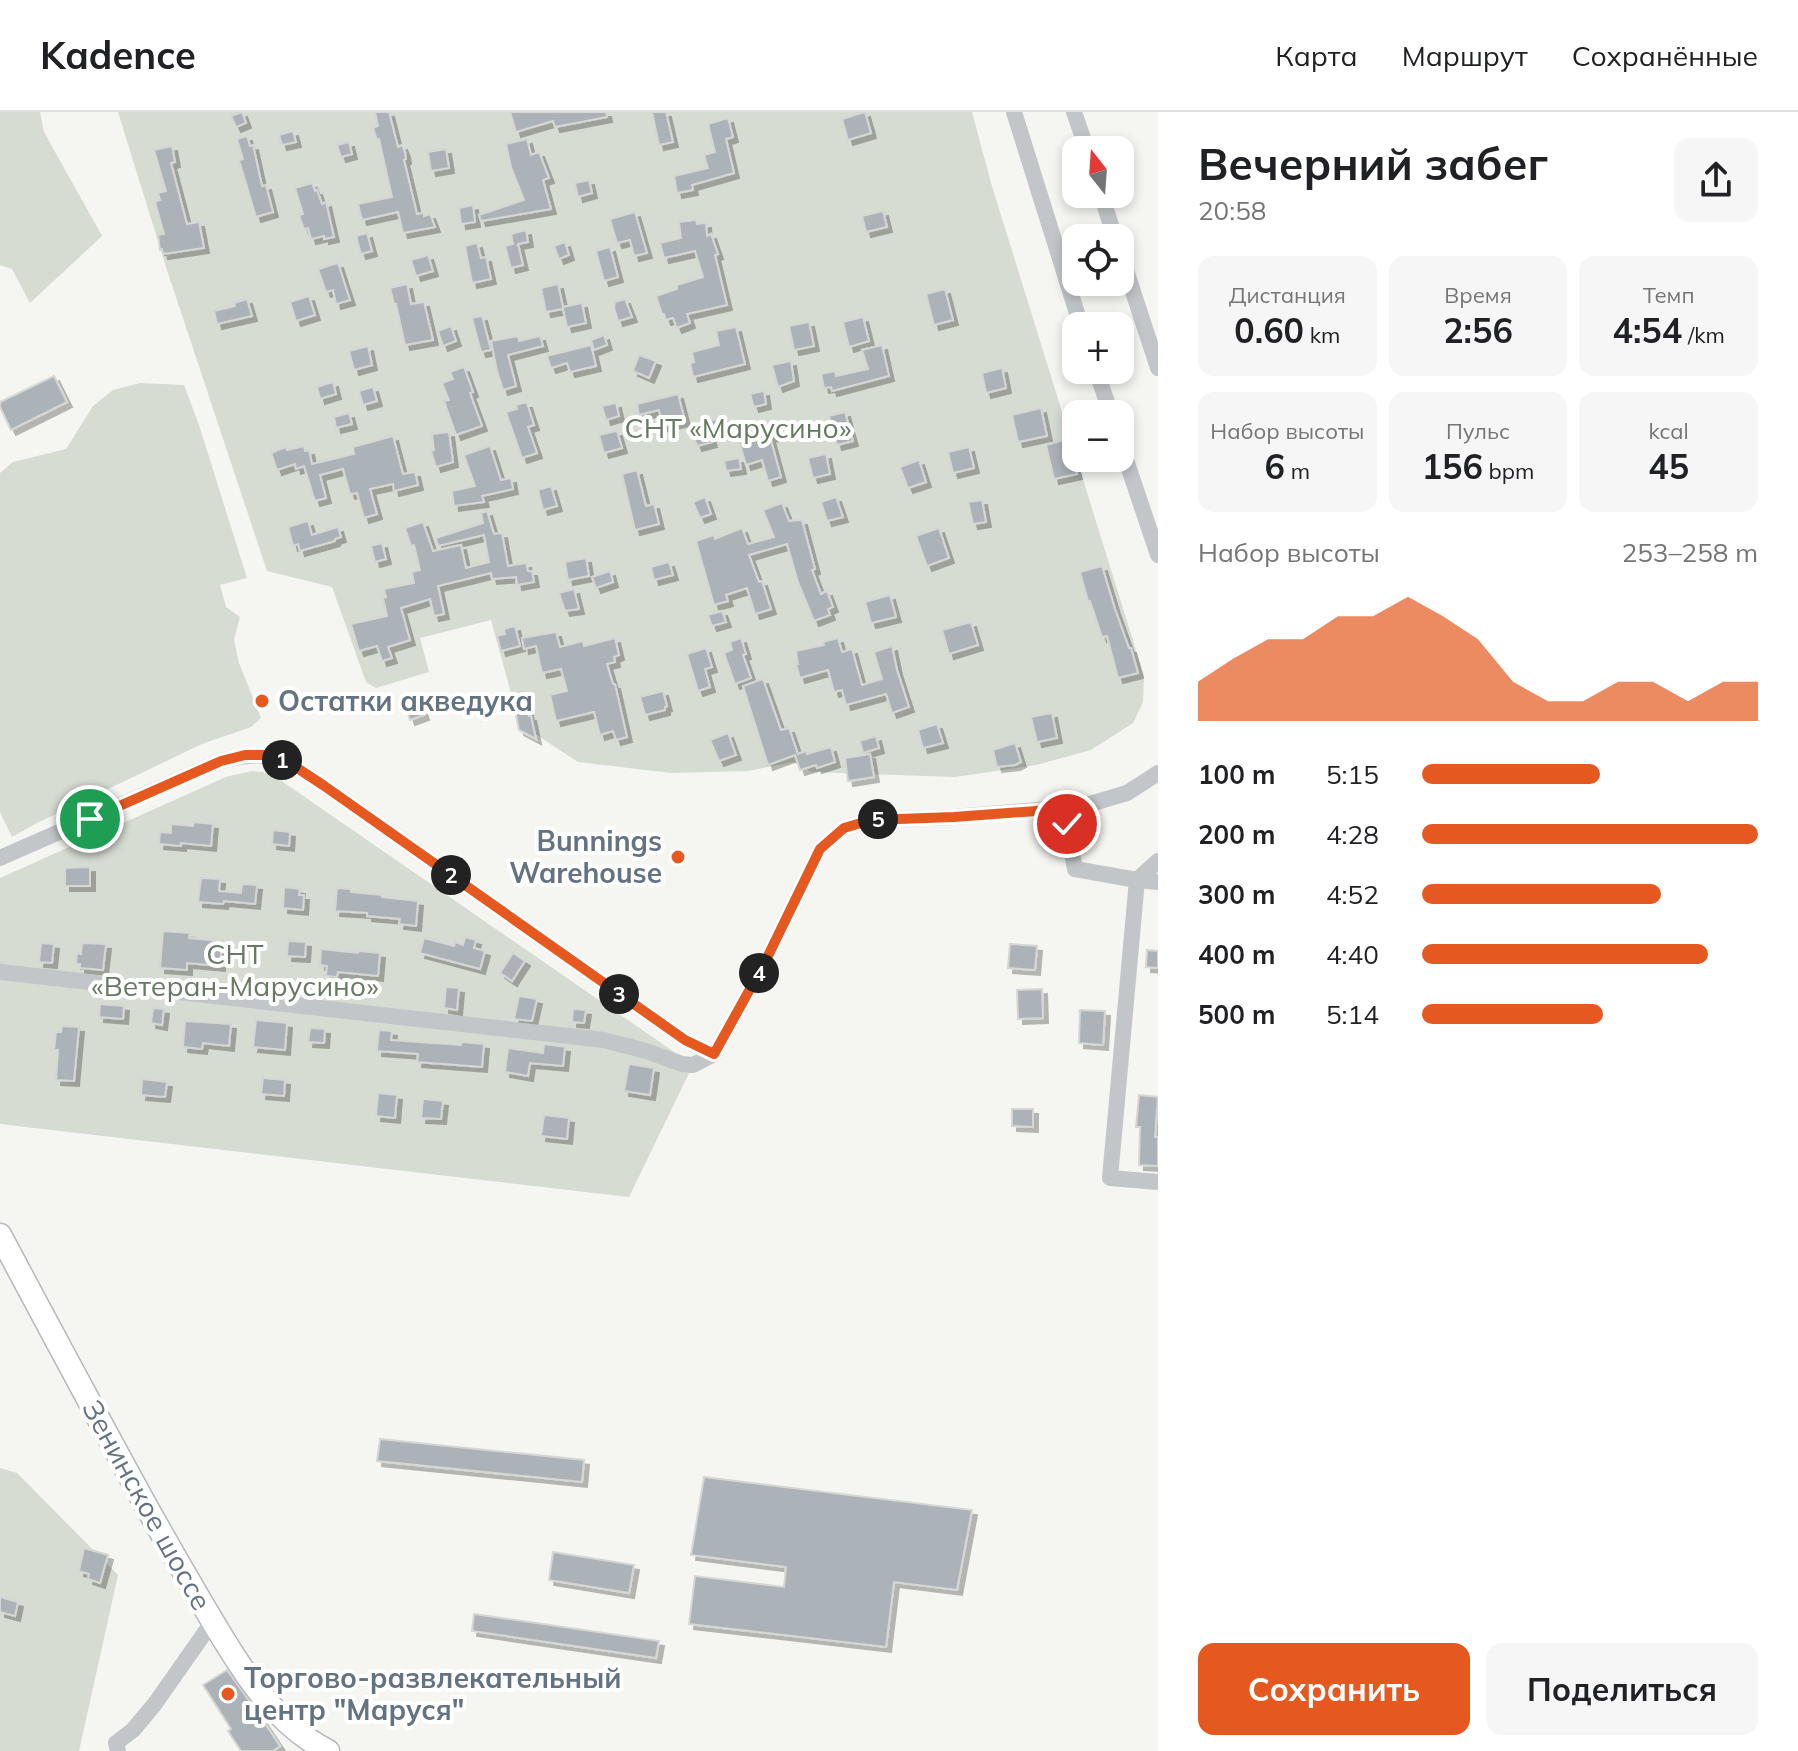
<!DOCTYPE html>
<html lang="ru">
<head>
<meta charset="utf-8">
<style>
  :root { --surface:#fff; --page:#f6f6f6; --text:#202124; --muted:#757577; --line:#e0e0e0; --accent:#e55921 }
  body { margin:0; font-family:Mulish,sans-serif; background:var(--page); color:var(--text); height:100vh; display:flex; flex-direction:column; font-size:30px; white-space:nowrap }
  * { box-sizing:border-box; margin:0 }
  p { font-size:26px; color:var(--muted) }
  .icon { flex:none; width:44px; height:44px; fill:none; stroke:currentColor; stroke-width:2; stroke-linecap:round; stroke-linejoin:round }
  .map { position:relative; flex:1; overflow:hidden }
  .details { display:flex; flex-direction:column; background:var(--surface); width:640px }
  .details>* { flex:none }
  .needle { width:52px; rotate:343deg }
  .buttons { position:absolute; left:1062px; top:24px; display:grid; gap:16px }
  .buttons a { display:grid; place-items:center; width:72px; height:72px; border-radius:16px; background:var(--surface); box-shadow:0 4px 12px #0003; font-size:40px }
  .pin { position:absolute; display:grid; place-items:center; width:68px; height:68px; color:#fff; margin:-34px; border:4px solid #fff; border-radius:50%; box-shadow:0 2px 8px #0007 }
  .km { position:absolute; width:40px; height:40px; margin:-20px; border-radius:50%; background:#222; color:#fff; font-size:22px; line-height:40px; text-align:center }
  .round { display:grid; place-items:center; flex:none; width:84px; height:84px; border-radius:16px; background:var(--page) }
  .overview { display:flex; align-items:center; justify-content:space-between; height:136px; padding:0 40px }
  h1 { font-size:44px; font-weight:700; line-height:60px }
  .figures { display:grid; grid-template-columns:repeat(3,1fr); gap:12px; height:136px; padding:8px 40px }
  .figures div { display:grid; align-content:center; border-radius:16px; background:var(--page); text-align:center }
  .figures b { font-size:34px; font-weight:700 }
  .figures small { font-size:22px; font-weight:400 }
  .figures p { font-size:22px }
  .chart { height:224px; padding:16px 40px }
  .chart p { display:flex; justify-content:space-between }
  .chart svg { width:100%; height:144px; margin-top:8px; fill:var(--accent); opacity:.7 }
  .button { display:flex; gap:16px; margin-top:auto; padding:16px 40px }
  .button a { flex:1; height:92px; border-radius:16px; background:var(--accent); color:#fff; font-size:32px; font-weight:700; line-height:92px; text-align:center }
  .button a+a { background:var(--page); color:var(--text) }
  ul { padding:0 40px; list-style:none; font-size:26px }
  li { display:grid; grid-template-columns:128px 96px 1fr; align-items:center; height:60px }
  li i { height:20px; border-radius:10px; background:var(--accent) }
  header { display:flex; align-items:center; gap:48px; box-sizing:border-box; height:112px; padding:0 40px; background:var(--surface); border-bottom:2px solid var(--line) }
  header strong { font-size:38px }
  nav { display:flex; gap:44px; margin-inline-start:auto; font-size:28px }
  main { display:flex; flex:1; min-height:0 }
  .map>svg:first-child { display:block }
</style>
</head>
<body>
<header>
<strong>Kadence</strong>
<nav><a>Карта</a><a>Маршрут</a><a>Сохранённые</a></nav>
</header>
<main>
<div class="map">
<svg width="1158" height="1639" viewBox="0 0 1158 1639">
  <defs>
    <filter id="shadow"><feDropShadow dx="5" dy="5" stdDeviation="0" flood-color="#0004"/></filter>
  </defs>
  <rect width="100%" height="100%" fill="#f5f5f1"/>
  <!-- green -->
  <g fill="#d6dcd2">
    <path d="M0 0H40L44 20 102 124 30 191 12 157 0 153Z"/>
    <path d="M118 0H972L991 71 1144 564 1143 590 1133 611 1091 638 1036 653 955 665 812 660 793 650 748 659 671 661 578 650 517 610 512 585 491 508 420 526 429 560 376 576 366 570 332 475 267 459 167 158Z"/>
    <path d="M140 271 184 273 199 313 247 466 220 473 226 495 240 505 234 528 239 551 261 606 251 615 202 632 35 712 12 725 0 700V361L13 350 66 337 93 294 113 278Z"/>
    <path d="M252 659 270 661 693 953 629 1085 0 1012V766L226 665Z"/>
    <path d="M0 1356 17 1361 118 1463 79 1639H0Z"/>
  </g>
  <!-- building -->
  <g fill="#abb2b8" stroke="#d6d6d4" stroke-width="2" filter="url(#shadow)">
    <path d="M242 0 246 11 236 15 231 4Z"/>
    <path d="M375 0H389L398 35 402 33 405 40 406 47 404 48 417 102 424 101V104L430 102 435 115 403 121 398 100 362 108 358 92 392 85 379 27 377 28 373 16 378 14Z"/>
    <path d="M510 0H606L607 5 555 15 553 9 516 20Z"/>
    <path d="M652 0H666L673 30 659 33Z"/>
    <path d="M865 0 871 21 848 28 842 7Z"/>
    <path d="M728 6 733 25 726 27 734 61 692 73 693 78 677 81 674 64 708 56 704 43 715 40 708 12Z"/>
    <path d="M293 19 296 30 282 33 279 23Z"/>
    <path d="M247 24 250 34 253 33 262 74 266 73 273 100 256 105 239 48 243 47 237 27Z"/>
    <path d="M527 27 531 43 539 40 549 66 543 68 551 97 481 109 479 103 524 88 511 55 506 32Z"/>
    <path d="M349 30 352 42 341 45 337 33Z"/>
    <path d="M172 34 175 50 171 51 187 112 199 110 204 136 163 142 162 137 160 138 158 123 164 122 155 90 160 88 158 81 166 79 154 38Z"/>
    <path d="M446 37 449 56 431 59 428 40Z"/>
    <path d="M589 68 592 81 578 85 575 71Z"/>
    <path d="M312 71 315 79 317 78 322 92 326 90 334 125 324 127V124L311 127 308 116 304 117 299 103 303 102 295 76Z"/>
    <path d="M473 93 475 110 461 112 459 96Z"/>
    <path d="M883 99 887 115 866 120 862 104Z"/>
    <path d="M635 100 647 141 634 144 630 128 617 131 610 107Z"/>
    <path d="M696 108 697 112 706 111 707 124 711 122 718 142 715 143 727 193 687 202 690 211 677 216 673 206 666 208 664 202H662L656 184 677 177V173L703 165 695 139 664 146 660 131 681 126 679 110Z"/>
    <path d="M526 118 528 130 518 132 523 153 511 156 505 134 513 132 511 122Z"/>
    <path d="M367 121 372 139 361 142 356 124Z"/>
    <path d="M565 130 569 143 559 147 554 134Z"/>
    <path d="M477 131 481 146 486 145 491 167 472 171 465 134Z"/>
    <path d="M610 135 618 165 604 169 596 139Z"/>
    <path d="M428 143 433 159 416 164 411 148Z"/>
    <path d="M338 151 350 188 336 192 333 178 326 180 318 157Z"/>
    <path d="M407 172 411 192 424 190 433 228 405 233 396 192H394L390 176Z"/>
    <path d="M558 172 563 195 582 191 586 211 567 215 563 197 546 200 541 176Z"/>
    <path d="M945 177 953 208 934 213 926 182Z"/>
    <path d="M309 184 315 203 296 209 290 190Z"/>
    <path d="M247 187 252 204 217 212 214 199 235 194 234 191Z"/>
    <path d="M625 187 632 205 618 209 614 196 615 190Z"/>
    <path d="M482 204 491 238 481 240 472 206Z"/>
    <path d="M863 205 869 229 849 235 843 210Z"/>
    <path d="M809 210 814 234 794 238 789 214Z"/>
    <path d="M451 214 456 229 443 234 438 219Z"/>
    <path d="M736 215 745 252 693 265 690 251 694 250 692 240 719 233 716 219Z"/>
    <path d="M604 223 607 233 594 238 591 228Z"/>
    <path d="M518 224 519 229 540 224 543 234 508 243 516 274 503 278 497 259 491 229Z"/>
    <path d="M591 233 596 254 570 260 567 251 551 256 547 244Z"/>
    <path d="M882 233 889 264 832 279 831 275 824 276 821 262 835 259 836 264 868 257 862 238Z"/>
    <path d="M368 234 372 253 354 258 349 239Z"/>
    <path d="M639 243 656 249 649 266 633 259Z"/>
    <path d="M791 249 794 269 778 275 772 253Z"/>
    <path d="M464 255 473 280 470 281 482 314 456 323 444 289 449 288 442 271 453 267 450 260Z"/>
    <path d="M1002 256 1006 276 986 281 982 261Z"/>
    <path d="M54 264 67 290 11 318 0 295V290Z"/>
    <path d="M333 270 336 282 320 287 317 275Z"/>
    <path d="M373 275 377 289 363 293 359 279Z"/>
    <path d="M764 279 766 292 754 295 750 282Z"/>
    <path d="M678 282 685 309 663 314 659 298 639 303 637 292Z"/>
    <path d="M523 291H527L534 313 528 315 537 341 522 346 506 300 517 297 516 293Z"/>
    <path d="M616 291 619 304 606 308 602 294Z"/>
    <path d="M1041 296 1047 324 1018 330 1012 303Z"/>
    <path d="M845 300 853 329 837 333 829 304Z"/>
    <path d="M349 301 352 312 336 316 334 305Z"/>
    <path d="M724 305 728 317 714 321 710 309Z"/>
    <path d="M770 312 773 324 770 325 781 365 768 369 762 348 746 353 737 322Z"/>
    <path d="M707 314 712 330 697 334 692 319Z"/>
    <path d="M617 319 622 336 604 341 599 323Z"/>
    <path d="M449 320 453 350 436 355 431 339 434 338 432 322Z"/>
    <path d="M393 324 403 362 415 360 418 373 394 379 393 372 370 377 377 402 364 406 357 381 350 382 343 357 320 363 326 386 315 389 304 354 296 357 295 352 277 358 271 341 286 335 287 338 304 334 305 339 309 338 312 352 354 342 353 335Z"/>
    <path d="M1068 327 1077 362 1054 367 1046 333Z"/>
    <path d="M490 334 501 368 511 366 513 377 482 384 484 390 454 394 452 379 475 374 464 343Z"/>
    <path d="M969 335 974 356 953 361 948 340Z"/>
    <path d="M826 342 830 362 813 366 808 346Z"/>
    <path d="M739 346 741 357 726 359 724 349Z"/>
    <path d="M919 348 926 370 908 376 900 355Z"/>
    <path d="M637 358 646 394 654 392 659 412 635 418 622 362Z"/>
    <path d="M551 374 557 394 543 398 538 378Z"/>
    <path d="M705 385 711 402 700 406 693 390Z"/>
    <path d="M836 385 843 405 827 409 821 390Z"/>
    <path d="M982 388 986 410 973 412 968 390Z"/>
    <path d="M782 391 789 409 802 408 815 457 812 458 821 482 827 479 833 495 828 497 830 503 814 509 798 470 787 432 749 443 759 470 762 469 771 497 755 502 747 476 726 483 728 489 714 493 696 429 714 423 715 427 742 416 748 432 774 425 763 398Z"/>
    <path d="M487 399 494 422 502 421 508 454 526 451 528 459H532L534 470 517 473 516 465 492 467 491 461 438 474 444 502 434 504 430 487 401 496 410 528 388 535 392 546 382 549 377 534 359 539 351 512 387 504 383 486 386 485 384 477 414 471 412 460 420 458 414 433 411 434 405 416 423 410 433 439 461 433 466 456 489 450 484 423 438 434 436 426 483 411 481 401Z"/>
    <path d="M308 409 312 423 338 415 341 425 335 427V429L300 439 298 432 293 434 288 415Z"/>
    <path d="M939 416 949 446 927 454 916 424Z"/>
    <path d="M382 431 386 447 375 450 371 434Z"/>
    <path d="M586 446 589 464 568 468 565 450Z"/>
    <path d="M669 450 673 463 654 468 651 455Z"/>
    <path d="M1102 454 1115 497 1129 536H1131L1138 561 1118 566 1107 524 1102 525 1090 489H1088L1080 460Z"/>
    <path d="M610 459 613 470 596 476 592 465Z"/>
    <path d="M574 477 579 497 565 499 559 481Z"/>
    <path d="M890 483 896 505 871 511 865 490Z"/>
    <path d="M722 499 726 510 712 514 708 503Z"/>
    <path d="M971 510 978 533 949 542 942 518Z"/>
    <path d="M515 514 520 534 501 539 497 524 505 522 504 517Z"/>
    <path d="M556 520 560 535 583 529 584 534 615 526 619 543 614 545 615 550 607 552 613 572H615L627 625 616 628 613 619 600 623 594 600 556 609 550 583 567 579 561 557 542 561 536 534 524 537 522 526Z"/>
    <path d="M741 526 746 542 743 543 751 566 735 572 724 541 732 538 730 530Z"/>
    <path d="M838 526 842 540 852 537 862 573 882 567 874 540 892 534 897 558 909 595 892 601 886 582 846 593 842 578 834 580 828 558 800 566 796 552H798L796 539 824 533 823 530Z"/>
    <path d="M706 536 712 555 705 557 710 575 698 579 687 542Z"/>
    <path d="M763 567 781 618 789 616 798 642 806 639 807 642 831 635 835 650 817 656 816 653 800 658 795 643 768 653 743 574Z"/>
    <path d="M524 579 529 604H531L536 627 519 618 512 582Z"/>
    <path d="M663 579 667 594 665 595V598L645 603 640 585Z"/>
    <path d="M414 589H419L424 603 410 608 405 592Z"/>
    <path d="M1052 601 1057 626 1037 630 1031 605Z"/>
    <path d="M937 612 943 631 923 636 918 618Z"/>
    <path d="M728 621 736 643 719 649 710 628Z"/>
    <path d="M876 624 879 636 863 641 860 629Z"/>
    <path d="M1015 631 1021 650 1015 653 997 655 993 638Z"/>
    <path d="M870 642 874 665 848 669 845 646Z"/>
    <path d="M194 710 213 712 211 734 181 731V734L159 732 160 720 171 721V712L193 714Z"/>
    <path d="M273 718 290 720 289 734 272 732Z"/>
    <path d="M90 755V774H65V756Z"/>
    <path d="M201 766 220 767 219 779 241 781 242 772 257 773 255 792 224 789 223 792 198 790Z"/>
    <path d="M284 775 300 777 299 783H304L303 798 283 796Z"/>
    <path d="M337 776 351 777V780L382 783V785L418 789 416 814 399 812 400 807 367 804V801L335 799Z"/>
    <path d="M163 819 190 821 189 826 222 829 220 854 187 851V858L160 856Z"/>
    <path d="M465 825 476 828 474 836 485 839 480 857 420 841 424 826 454 834 455 830 463 833Z"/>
    <path d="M288 829 306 830 305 845 287 844Z"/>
    <path d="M41 831 54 832 52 851 39 850Z"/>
    <path d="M82 831 106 832 103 858 80 856V852H76L77 841 81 842Z"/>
    <path d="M1010 832 1037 834 1035 858 1008 856Z"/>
    <path d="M321 837 358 841 359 839 380 841 378 864 338 860 337 865 326 864 327 854 320 853Z"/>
    <path d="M1147 838 1158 839V856L1146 855Z"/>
    <path d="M513 841 525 849 512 869 500 861Z"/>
    <path d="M446 875 459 876 457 898 444 896Z"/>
    <path d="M1042 877 1043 906 1018 907 1017 878Z"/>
    <path d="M519 884 537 887 532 909 514 907Z"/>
    <path d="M100 892 124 894 123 907 99 905Z"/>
    <path d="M153 896 164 897 162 913 151 911Z"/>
    <path d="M573 897 586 898 584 911 572 910Z"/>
    <path d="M1080 898 1105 899 1103 933 1079 931Z"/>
    <path d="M256 908 287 911 285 938 253 935Z"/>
    <path d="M185 909 231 912 229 934 203 931 202 937 183 935Z"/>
    <path d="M62 914 79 915 74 969 56 968 58 938H54L56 920H61Z"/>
    <path d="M310 916 325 917 324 931 308 930Z"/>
    <path d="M379 918 392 919 391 928 461 933 462 930 484 932 482 955 417 950 418 942 377 939Z"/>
    <path d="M544 932 565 935 563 954 530 951 528 964 505 960 508 936 543 941Z"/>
    <path d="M629 952 654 956 650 983 624 979Z"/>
    <path d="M263 966 285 968 284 984 261 982Z"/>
    <path d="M142 967 167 970 165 985 141 983Z"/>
    <path d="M378 981 397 983 395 1006 376 1004Z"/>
    <path d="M1139 983 1158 985 1155 1025H1158V1054L1139 1053 1140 1015H1136Z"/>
    <path d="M423 987 443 989 441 1007 421 1006Z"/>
    <path d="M1012 997H1033V1015L1012 1014Z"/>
    <path d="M544 1003 569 1006 567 1027 541 1024Z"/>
    <path d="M380 1327 584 1348 582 1370 377 1349Z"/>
    <path d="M704 1365 972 1398 957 1478 894 1470 886 1535 689 1512 695 1464 784 1475 786 1455 691 1443Z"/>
    <path d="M84 1436 108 1443 100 1471 88 1467 89 1462 79 1459Z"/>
    <path d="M553 1440 634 1453 629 1481 549 1468Z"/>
    <path d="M0 1485 18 1490 15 1504 0 1500Z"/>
    <path d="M474 1502 659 1529 656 1546 472 1519Z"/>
    <path d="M227 1558 258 1601 280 1634 273 1639H241L228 1619 231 1617 203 1573Z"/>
  </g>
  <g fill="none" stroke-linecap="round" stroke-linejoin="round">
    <defs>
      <path id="secondary" d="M0 1123C48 1213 96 1303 145 1392 164 1426 183 1459 203 1493 235 1547 270 1610 328 1639"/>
    </defs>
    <!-- secondary casing -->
    <use href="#secondary" stroke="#b4b9be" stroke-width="25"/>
    <!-- minor -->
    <g stroke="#c2c6c9" stroke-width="16">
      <path d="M1014 0 1081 214"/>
      <path d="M1074 0 1087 38"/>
      <path d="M1101 82 1115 126"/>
      <path d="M1120 140 1158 256"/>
      <path d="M1096 258 1111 302"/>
      <path d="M1120 330 1158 443"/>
      <path d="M1064 697 1075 757 1137 768 1158 770"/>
      <path d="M0 746 221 649C270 636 282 646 323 673L685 928 714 942"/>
      <path d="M1158 749 1137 768 1110 1066 1158 1070"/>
      <path d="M0 860 604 928 646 939 682 952 693 953 714 942 765 850 820 737 844 716 871 708 954 705 1083 694 1127 681 1158 661"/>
      <path d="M118 1639 116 1631 133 1618 154 1593 213 1509"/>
    </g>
    <!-- secondary -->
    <use href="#secondary" stroke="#fff" stroke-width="22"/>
  </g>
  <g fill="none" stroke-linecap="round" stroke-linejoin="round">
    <defs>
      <path id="route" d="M90 707 221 649 245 643H263L285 648 323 673 685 928 714 942 765 850 820 737 844 716 871 708 954 705 1064 697 1067 712"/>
    </defs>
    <!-- route casing -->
    <use href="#route" stroke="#fff" stroke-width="16"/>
    <!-- route -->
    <use href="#route" stroke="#e55921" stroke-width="10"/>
  </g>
  <!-- markers -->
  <g fill="#e55921" stroke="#fff" stroke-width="3">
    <circle cx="262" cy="589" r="8"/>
    <circle cx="678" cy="745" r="8"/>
    <circle cx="228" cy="1582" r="8"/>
  </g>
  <g text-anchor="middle" stroke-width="8" stroke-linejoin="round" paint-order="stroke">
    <!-- park labels -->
    <g font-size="28" fill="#667a62" stroke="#fff">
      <text x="738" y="326">СНТ «Марусино»</text>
      <text x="235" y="852">СНТ<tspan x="235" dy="32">«Ветеран-Марусино»</tspan></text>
    </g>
    <!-- poi labels -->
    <g font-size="28" font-weight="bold" fill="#647383" stroke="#fff" text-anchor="start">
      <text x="278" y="599">Остатки акведука</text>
      <text x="662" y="739" text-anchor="end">Bunnings<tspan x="662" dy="32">Warehouse</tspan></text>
      <text x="244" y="1576">Торгово-развлекательный<tspan x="244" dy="32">центр "Маруся"</tspan></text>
    </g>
    <!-- street labels -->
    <g font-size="28" fill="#647383" stroke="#fff">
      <text transform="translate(147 1393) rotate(61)" y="10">Зенинское шоссе</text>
    </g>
  </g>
</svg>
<div class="buttons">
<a><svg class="needle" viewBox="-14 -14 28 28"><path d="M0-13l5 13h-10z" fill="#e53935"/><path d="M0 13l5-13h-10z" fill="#757577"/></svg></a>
<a><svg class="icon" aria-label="locate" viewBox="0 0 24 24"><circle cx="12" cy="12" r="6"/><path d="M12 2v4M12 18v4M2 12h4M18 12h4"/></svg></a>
<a>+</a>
<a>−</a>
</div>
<div class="pin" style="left:90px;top:707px;background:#1e9e55"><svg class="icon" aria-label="arrive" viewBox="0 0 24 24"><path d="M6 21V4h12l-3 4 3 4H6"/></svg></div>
<div class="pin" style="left:1067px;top:712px;background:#d93025"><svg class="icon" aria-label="check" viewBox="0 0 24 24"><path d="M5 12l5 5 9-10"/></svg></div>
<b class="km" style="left:282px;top:648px">1</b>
<b class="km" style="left:451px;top:763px">2</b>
<b class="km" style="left:619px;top:882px">3</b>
<b class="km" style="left:759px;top:861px">4</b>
<b class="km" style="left:878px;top:707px">5</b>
</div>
<section class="details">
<div class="overview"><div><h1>Вечерний забег</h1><p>20:58</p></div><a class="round"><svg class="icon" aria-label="share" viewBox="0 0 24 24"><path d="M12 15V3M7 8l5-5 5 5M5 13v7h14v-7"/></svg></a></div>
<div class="figures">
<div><p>Дистанция</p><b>0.60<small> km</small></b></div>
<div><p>Время</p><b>2:56</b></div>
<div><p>Темп</p><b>4:54<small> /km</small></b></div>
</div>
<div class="figures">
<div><p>Набор высоты</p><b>6<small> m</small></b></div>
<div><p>Пульс</p><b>156<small> bpm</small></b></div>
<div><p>kcal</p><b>45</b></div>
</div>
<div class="chart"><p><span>Набор высоты</span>253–258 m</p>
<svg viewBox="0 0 160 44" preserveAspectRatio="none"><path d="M0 44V32L10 25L20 19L30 19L40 12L50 12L60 6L70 12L80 19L90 32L100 38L110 38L120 32L130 32L140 38L150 32L160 32V44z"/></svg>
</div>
<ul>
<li><b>100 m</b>5:15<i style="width:53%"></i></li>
<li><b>200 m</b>4:28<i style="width:100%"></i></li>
<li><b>300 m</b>4:52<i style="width:71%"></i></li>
<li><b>400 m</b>4:40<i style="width:85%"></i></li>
<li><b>500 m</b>5:14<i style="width:54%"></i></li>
</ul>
<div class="button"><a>Сохранить</a><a>Поделиться</a></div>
</section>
</main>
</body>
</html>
